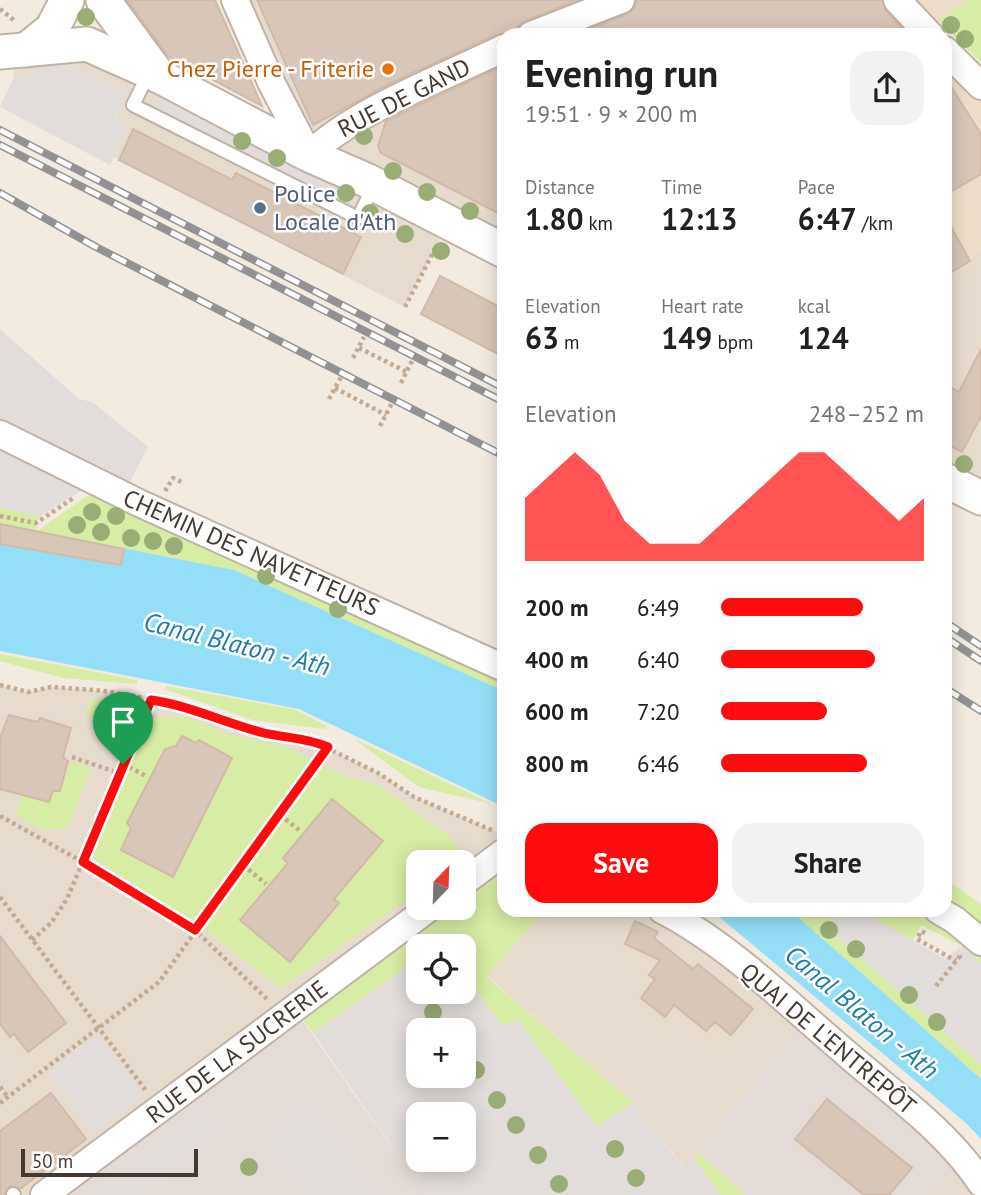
<!DOCTYPE html>
<html lang="en">
<head>
<meta charset="utf-8">
<style>
  :root { --surface:#fff; --page:#f2f2f2; --text:#202124; --muted:#757577; --accent:#ff0b0d }
  body { margin:0; font-family:"PT Sans",sans-serif; background:var(--page); color:var(--text); height:100vh; display:flex; flex-direction:column; font-size:26px; white-space:nowrap }
  * { box-sizing:border-box; margin:0 }
  p { font-size:23px; color:var(--muted) }
  .icon { flex:none; width:38px; height:38px; fill:none; stroke:currentColor; stroke-width:2; stroke-linecap:round; stroke-linejoin:round }
  .map { position:relative; flex:1; overflow:hidden }
  .sheet { position:absolute; left:497px; top:28px; width:455px; height:889px; display:flex; flex-direction:column; background:var(--surface); border-radius:21px; box-shadow:0 4px 18px #0003 }
  .sheet>* { flex:none }
  .needle { width:46px; rotate:23deg }
  .buttons { position:absolute; left:406px; top:850px; display:grid; gap:14px }
  .buttons a { display:grid; place-items:center; width:70px; height:70px; border-radius:14px; background:var(--surface); box-shadow:0 4px 18px #0003; font-size:35px }
  .scale { position:absolute; left:21px; bottom:18px; width:177px; box-sizing:border-box; padding-left:7px; border:4px solid #443931; border-top:0; font-size:19px; line-height:24px; white-space:nowrap; color:#443931; -webkit-text-stroke:5px #fff; paint-order:stroke }
  .pin { position:absolute; display:grid; place-items:center; width:60px; height:60px; color:#fff; margin:-72px -30px; border-radius:50% 50% 50% 0; rotate:-45deg; box-shadow:0 0 7px #0007 }
  .pin .icon { rotate:45deg }
  .round { display:grid; place-items:center; flex:none; width:74px; height:74px; border-radius:21px; background:var(--page) }
  .overview { display:flex; align-items:center; justify-content:space-between; height:119px; padding:0 28px }
  h1 { font-size:38px; font-weight:800; line-height:52px }
  .stats { display:grid; grid-template-columns:repeat(3,1fr); gap:10px; height:119px; padding:7px 28px }
  .stats div { display:grid; align-content:center }
  .stats b { font-size:30px; font-weight:800 }
  .stats small { font-size:19px; font-weight:400 }
  .stats p { font-size:19px }
  .chart { height:196px; padding:14px 28px }
  .chart p { display:flex; justify-content:space-between }
  .chart svg { width:100%; height:126px; margin-top:7px; fill:var(--accent); opacity:.7 }
  .action { display:flex; gap:14px; margin-top:auto; padding:14px 28px }
  .action a { flex:1; height:80px; border-radius:21px; background:var(--accent); color:#fff; font-size:28px; font-weight:800; line-height:80px; text-align:center }
  .action a+a { background:var(--page); color:var(--text) }
  ul { padding:0 28px; list-style:none; font-size:23px }
  li { display:grid; grid-template-columns:112px 84px 1fr; align-items:center; height:52px }
  li i { height:18px; border-radius:9px; background:var(--accent) }
  .map>svg:first-child { display:block }
</style>
</head>
<body>
<div class="map">
<svg width="981" height="1195" viewBox="0 0 981 1195">
  <rect width="100%" height="100%" fill="#f3eae0"/>
  <!-- residential -->
  <g fill="#e7dbce">
    <path d="M235 0H621L541 35H504V251L448 223 405 307 114 157 129 128 114 120 127 94 13 79 18 50 149 73 308 154Z"/>
    <path d="M981 251V498L945 481V274Z"/>
    <path d="M0 685 28 692 51 687 105 691 168 702 261 732 309 739 378 773 414 797 504 835V852L464 882V863H418V908L44 1195H0Z"/>
    <path d="M546 910H662L805 1019 698 1152 695 1160 684 1167 633 1103 486 975Z"/>
    <path d="M970 1167 981 1195H928L956 1176Z"/>
  </g>
  <!-- industrial -->
  <g fill="#e4dbd6">
    <path d="M295 1010 425 1195H44Z"/>
    <path d="M805 1019 970 1167 928 1195H746L698 1152Z"/>
  </g>
  <!-- education -->
  <g fill="#eeddc8">
    <path d="M864 0H967L927 31 930 35H800Z"/>
    <path d="M945 50 981 87V251L945 274Z"/>
  </g>
  <!-- green -->
  <g fill="#d7eca4" fill-rule="evenodd">
    <path d="M967 0H981V63L938 20Z"/>
    <path d="M93 492 504 679V691L234 570 0 524V508L40 516 36 523 37 531Z"/>
    <path d="M0 654 137 680V684L64 678 0 661Z"/>
    <path d="M166 686 296 710 327 726 325 729 252 720 165 689Z"/>
    <path d="M91 699H104L141 712 132 730 85 715Z"/>
    <path d="M147 714 157 718 185 716 226 734 283 746 315 761 196 924 92 857ZM182 737 196 743 200 741 232 758 173 876 121 850 131 828 127 823 165 749 173 752Z"/>
    <path d="M353 738 492 804 419 787Z"/>
    <path d="M68 761 91 768 67 829H41L16 815 22 795 49 802 53 791H60Z"/>
    <path d="M321 764 348 778 377 784 452 838 461 862 418 863V892L281 988 203 928ZM332 799 383 841 334 899 339 904 290 962 240 920 288 863 283 858Z"/>
    <path d="M504 853V910H546L486 976 633 1103 596 1127 518 1020 504 1027 464 976V947H441L439 944 418 947V959L313 1033 295 1010 430 908H464V883Z"/>
    <path d="M945 879 981 904V923L945 895Z"/>
    <path d="M790 910H837L825 926 981 1064V1079Z"/>
    <path d="M860 910H928L981 952V964L962 946 921 925 912 941Z"/>
    <path d="M698 1152 746 1195H721L695 1160Z"/>
  </g>
  <!-- parking -->
  <g fill="#e2ddda" fill-rule="evenodd">
    <path d="M63 62 127 94 114 119 129 128 110 165 0 107 13 79Z"/>
    <path d="M161 92 359 191 348 213 149 114Z"/>
    <path d="M0 329 79 399 92 402 148 447 128 485 0 421Z"/>
    <path d="M0 443 86 488 40 516 0 508Z"/>
    <path d="M837 910H860L945 959 962 946 981 964V1064L825 926Z"/>
    <path d="M418 959V992H464V976L503 1026 518 1020 596 1126 633 1103 683 1167 695 1160 721 1195H425L313 1033ZM418 1031H464V1076H418ZM418 1115H464V1160H418Z"/>
    <path d="M96 1035 144 1095 96 1133 48 1073Z"/>
    <path d="M311 1100 380 1195H305L262 1136Z"/>
    <path d="M203 1106 226 1135 145 1195H84Z"/>
  </g>
  <!-- water -->
  <g fill="#94dff7">
    <path d="M0 524 234 570 504 691V807L299 709 0 651Z"/>
    <path d="M711 910H790L981 1079V1139L966 1123Z"/>
  </g>
  <!-- building -->
  <g fill="#d8c6b8" stroke="#d1baa7" stroke-width="2">
    <path d="M127 0H215L262 106 168 56Z"/>
    <path d="M257 0H578L525 21 518 26 516 35 497 34 395 81 313 125Z"/>
    <path d="M636 0H882L886 11 908 35H574L627 14 634 9Z"/>
    <path d="M504 65V216L381 153 378 146 386 121Z"/>
    <path d="M945 77 981 134V174L945 195Z"/>
    <path d="M133 129 232 180 236 173 361 237 343 274 119 160Z"/>
    <path d="M945 216 970 261 945 276Z"/>
    <path d="M440 276 504 309V357L421 314Z"/>
    <path d="M981 349V416L962 452 945 443V384L959 392Z"/>
    <path d="M0 524 124 549 121 565 0 544Z"/>
    <path d="M9 715 38 722 40 718 71 728 63 757 68 761 60 791H53L49 802 0 789V738Z"/>
    <path d="M182 736 196 743 199 740 232 758 173 877 121 850 131 828 127 823 165 749 176 746Z"/>
    <path d="M332 799 383 841 334 899 339 903 290 962 240 920 288 863 283 858Z"/>
    <path d="M635 921 658 932 654 938 693 969 698 964 753 1009 731 1035 715 1022 706 1031 674 1005 665 1017 641 998 655 979 649 975 660 960 625 944Z"/>
    <path d="M0 936 66 1023 28 1052 14 1034 10 1037 0 1024Z"/>
    <path d="M51 1093 86 1139 20 1189 10 1186 4 1195H0V1131Z"/>
    <path d="M827 1099 912 1168 889 1195H864L795 1139Z"/>
  </g>
  <g fill="none" stroke-linecap="round" stroke-linejoin="round">
    <defs>
      <g id="service">
        <path d="M149 73 133 105 358 218 374 185"/>
        <path d="M13 1194 14 1195"/>
      </g>
      <g id="minor">
        <path d="M235 0 271 82 309 155C355 110 445 77 504 48"/>
        <path d="M897 0 930 35"/>
        <path d="M531 35 621 0"/>
        <path d="M945 50 981 86"/>
        <path d="M0 434 139 503 504 668"/>
        <path d="M464 882 504 852"/>
        <path d="M662 910C730 945 789 1005 847 1054 893 1094 947 1131 981 1183"/>
        <path d="M938 910 955 920 981 942"/>
        <path d="M44 1195 429 908"/>
      </g>
      <g id="tertiary">
        <path d="M103 0 159 76"/>
        <path d="M26 50 52 29 67 0"/>
        <path d="M0 52 87 44 159 76 309 155 366 180 504 251"/>
        <path d="M945 480 981 498"/>
      </g>
    </defs>
    <!-- service casing -->
    <use href="#service" stroke="#c1b3a5" stroke-width="16"/>
    <!-- minor casing -->
    <use href="#minor" stroke="#c1b3a5" stroke-width="30"/>
    <!-- tertiary casing -->
    <use href="#tertiary" stroke="#c1b3a5" stroke-width="37"/>
    <!-- path -->
    <g stroke="#c2a992" stroke-width="4.5" stroke-dasharray="3.5 3.5" stroke-linecap="butt">
      <path d="M0 9 16 22"/>
      <path d="M405 307 437 245"/>
      <path d="M359 348 407 372"/>
      <path d="M353 358 364 337"/>
      <path d="M401 383 412 361"/>
      <path d="M335 388 386 415"/>
      <path d="M329 399 341 377"/>
      <path d="M380 426 392 403"/>
      <path d="M165 491 173 478 182 482"/>
      <path d="M0 516 36 523 75 497"/>
      <path d="M0 685 28 692 51 687 105 691 168 702 261 732 309 739 378 773 414 797 494 831"/>
      <path d="M72 757 119 773"/>
      <path d="M123 764 146 776"/>
      <path d="M280 815 299 830"/>
      <path d="M0 816 83 862 196 931 269 1001"/>
      <path d="M243 865 266 884"/>
      <path d="M0 897 147 1092"/>
      <path d="M842 910 843 911"/>
      <path d="M925 933 921 931 917 939 956 961"/>
      <path d="M32 940 51 923 67 899 151 700"/>
      <path d="M936 986 960 956 958 954"/>
      <path d="M0 1087 8 1097"/>
      <path d="M0 1103 159 982 328 747"/>
    </g>
    <!-- service -->
    <use href="#service" stroke="#fff" stroke-width="12"/>
    <!-- minor -->
    <use href="#minor" stroke="#fff" stroke-width="26"/>
    <!-- tertiary -->
    <use href="#tertiary" stroke="#fff" stroke-width="33"/>
    <defs>
      <g id="rail">
        <path d="M0 130 504 388"/>
        <path d="M0 145 504 402"/>
        <path d="M0 193 96 247 504 456"/>
        <path d="M945 622 981 646"/>
        <path d="M945 637 981 661"/>
        <path d="M945 688 981 711"/>
      </g>
    </defs>
    <!-- rail casing -->
    <use href="#rail" stroke="#929292" stroke-width="8"/>
    <!-- rail -->
    <use href="#rail" stroke="#fff" stroke-width="5" stroke-dasharray="16" stroke-linecap="butt"/>
  </g>
  <!-- trees -->
  <g fill="#99ad76">
    <circle cx="86" cy="17" r="9"/>
    <circle cx="951" cy="25" r="9"/>
    <circle cx="965" cy="39" r="9"/>
    <circle cx="364" cy="136" r="9"/>
    <circle cx="242" cy="141" r="9"/>
    <circle cx="277" cy="158" r="9"/>
    <circle cx="393" cy="171" r="9"/>
    <circle cx="427" cy="192" r="9"/>
    <circle cx="346" cy="193" r="9"/>
    <circle cx="470" cy="211" r="9"/>
    <circle cx="370" cy="213" r="9"/>
    <circle cx="405" cy="234" r="9"/>
    <circle cx="441" cy="251" r="9"/>
    <circle cx="964" cy="464" r="9"/>
    <circle cx="92" cy="512" r="9"/>
    <circle cx="116" cy="516" r="9"/>
    <circle cx="77" cy="525" r="9"/>
    <circle cx="101" cy="532" r="9"/>
    <circle cx="131" cy="538" r="9"/>
    <circle cx="153" cy="541" r="9"/>
    <circle cx="174" cy="546" r="9"/>
    <circle cx="266" cy="576" r="9"/>
    <circle cx="338" cy="609" r="9"/>
    <circle cx="829" cy="930" r="9"/>
    <circle cx="856" cy="949" r="9"/>
    <circle cx="909" cy="995" r="9"/>
    <circle cx="433" cy="1012" r="9"/>
    <circle cx="937" cy="1022" r="9"/>
    <circle cx="476" cy="1070" r="9"/>
    <circle cx="497" cy="1100" r="9"/>
    <circle cx="516" cy="1125" r="9"/>
    <circle cx="615" cy="1149" r="9"/>
    <circle cx="538" cy="1155" r="9"/>
    <circle cx="249" cy="1167" r="9"/>
    <circle cx="636" cy="1178" r="9"/>
    <circle cx="559" cy="1184" r="9"/>
  </g>
  <g fill="none" stroke-linecap="round" stroke-linejoin="round">
    <defs>
      <path id="route" d="M151 700C188 705 223 722 260 732 283 738 305 737 328 747L195 930 83 862Z"/>
    </defs>
    <!-- route casing -->
    <use href="#route" stroke="#fff" stroke-width="14"/>
    <!-- route -->
    <use href="#route" stroke="#ff0b0d" stroke-width="9"/>
  </g>
  <!-- markers -->
  <circle fill="#e8710a" stroke="#fff" stroke-width="2.5" cx="388" cy="69" r="7"/>
  <circle fill="#5c6f8a" stroke="#fff" stroke-width="2.5" cx="260" cy="208" r="7"/>
  <g text-anchor="middle" stroke-width="5" stroke-linejoin="round" paint-order="stroke">
    <!-- food labels -->
    <g font-size="24" fill="#c56008" stroke="#fff" text-anchor="end">
      <text x="374" y="77">Chez Pierre - Friterie</text>
    </g>
    <!-- street labels -->
    <g font-size="24" fill="#443931" stroke="#fff">
      <text transform="translate(404 98) rotate(-27)" y="8">RUE DE GAND</text>
      <text transform="translate(251 553) rotate(24)" y="8">CHEMIN DES NAVETTEURS</text>
      <text transform="translate(828 1039) rotate(40)" y="8">QUAI DE L'ENTREPÔT</text>
      <text transform="translate(237 1052) rotate(-37)" y="8">RUE DE LA SUCRERIE</text>
    </g>
    <!-- service labels -->
    <g font-size="24" fill="#4e5e75" stroke="#fff" text-anchor="start">
      <text x="274" y="202">Police<tspan x="274" dy="28">Locale d'Ath</tspan></text>
    </g>
    <!-- water labels -->
    <g font-size="26" font-style="italic" fill="#1e7ea0" stroke="#fff">
      <text transform="translate(237 644) rotate(14)" y="9">Canal Blaton - Ath</text>
      <text transform="translate(862 1012) rotate(40)" y="9">Canal Blaton - Ath</text>
    </g>
  </g>
</svg>
<div class="buttons">
<a><svg class="needle" viewBox="-14 -14 28 28"><path d="M0-13l5 13h-10z" fill="#e53935"/><path d="M0 13l5-13h-10z" fill="#757577"/></svg></a>
<a><svg class="icon" aria-label="locate" viewBox="0 0 24 24"><circle cx="12" cy="12" r="6"/><path d="M12 2v4M12 18v4M2 12h4M18 12h4"/></svg></a>
<a>+</a>
<a>−</a>
</div>
<div class="scale">50 m</div>
<div class="pin" style="left:123px;top:764px;background:#1e9e55"><svg class="icon" aria-label="arrive" viewBox="0 0 24 24"><path d="M6 21V4h12l-3 4 3 4H6"/></svg></div>
<section class="sheet">
<div class="overview"><div><h1>Evening run</h1><p>19:51 · 9 × 200 m</p></div><a class="round"><svg class="icon" aria-label="share" viewBox="0 0 24 24"><path d="M12 15V3M7 8l5-5 5 5M5 13v7h14v-7"/></svg></a></div>
<div class="stats">
<div><p>Distance</p><b>1.80<small> km</small></b></div>
<div><p>Time</p><b>12:13</b></div>
<div><p>Pace</p><b>6:47<small> /km</small></b></div>
</div>
<div class="stats">
<div><p>Elevation</p><b>63<small> m</small></b></div>
<div><p>Heart rate</p><b>149<small> bpm</small></b></div>
<div><p>kcal</p><b>124</b></div>
</div>
<div class="chart"><p><span>Elevation</span>248–252 m</p>
<svg viewBox="0 0 160 44" preserveAspectRatio="none"><path d="M0 44V22L10 14L20 6L30 14L40 30L50 38L60 38L70 38L80 30L90 22L100 14L110 6L120 6L130 14L140 22L150 30L160 22V44z"/></svg>
</div>
<ul>
<li><b>200 m</b>6:49<i style="width:70%"></i></li>
<li><b>400 m</b>6:40<i style="width:76%"></i></li>
<li><b>600 m</b>7:20<i style="width:52%"></i></li>
<li><b>800 m</b>6:46<i style="width:72%"></i></li>
</ul>
<div class="action"><a>Save</a><a>Share</a></div>
</section>
</div>
</body>
</html>
